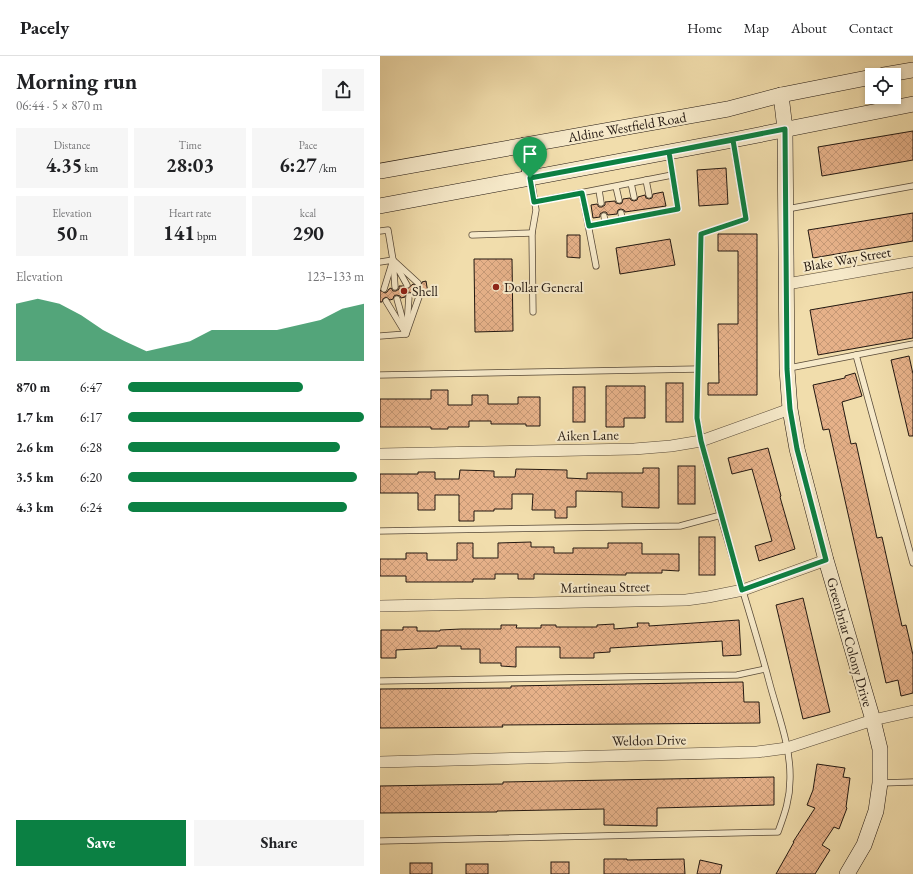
<!DOCTYPE html>
<html lang="en">
<head>
<meta charset="utf-8">
<style>
  :root { --surface:#fff; --page:#f6f6f6; --text:#202124; --muted:#757577; --line:#e0e0e0; --accent:#0b8043 }
  body { margin:0; font-family:"EB Garamond",serif; background:var(--page); color:var(--text); height:100vh; display:flex; flex-direction:column; font-size:15px; white-space:nowrap }
  * { box-sizing:border-box; margin:0 }
  p { font-size:13px; color:var(--muted) }
  .icon { flex:none; width:22px; height:22px; fill:none; stroke:currentColor; stroke-width:2; stroke-linecap:round; stroke-linejoin:round }
  .map { position:relative; flex:1; overflow:hidden }
  .sheet { display:flex; flex-direction:column; background:var(--surface); width:380px }
  .sheet>* { flex:none }
  .controls { position:absolute; left:485px; top:12px; display:grid; gap:8px }
  .controls a { display:grid; place-items:center; width:36px; height:36px; border-radius:0px; background:var(--surface); box-shadow:0 2px 6px #0003; font-size:20px }
  .pin { position:absolute; display:grid; place-items:center; width:34px; height:34px; color:#fff; margin:-41px -17px; border-radius:50% 50% 50% 0; rotate:-45deg; box-shadow:0 0 4px #0007 }
  .pin .icon { rotate:45deg }
  .round { display:grid; place-items:center; flex:none; width:42px; height:42px; border-radius:0px; background:var(--page) }
  .summary { display:flex; align-items:center; justify-content:space-between; height:68px; padding:0 16px }
  h1 { font-size:22px; font-weight:700; line-height:30px }
  .stats { display:grid; grid-template-columns:repeat(3,1fr); gap:6px; height:68px; padding:4px 16px }
  .stats div { display:grid; align-content:center; border-radius:0px; background:var(--page); text-align:center }
  .stats b { font-size:20px; font-weight:700 }
  .stats small { font-size:11px; font-weight:400 }
  .stats p { font-size:11px }
  .chart { height:112px; padding:8px 16px }
  .chart p { display:flex; justify-content:space-between }
  .chart svg { width:100%; height:72px; margin-top:4px; fill:var(--accent); opacity:.7 }
  .button { display:flex; gap:8px; margin-top:auto; padding:8px 16px }
  .button a { flex:1; height:46px; border-radius:0px; background:var(--accent); color:#fff; font-size:16px; font-weight:700; line-height:46px; text-align:center }
  .button a+a { background:var(--page); color:var(--text) }
  ul { padding:0 16px; list-style:none; font-size:13px }
  li { display:grid; grid-template-columns:64px 48px 1fr; align-items:center; height:30px }
  li i { height:10px; border-radius:5px; background:var(--accent) }
  header { display:flex; align-items:center; gap:24px; box-sizing:border-box; height:56px; padding:0 20px; background:var(--surface); border-bottom:1px solid var(--line) }
  header strong { font-size:19px }
  nav { display:flex; gap:22px; margin-inline-start:auto; font-size:14px }
  main { display:flex; flex:1; min-height:0 }
  .map>svg:first-child { display:block }
</style>
</head>
<body>
<header>
<strong>Pacely</strong>
<nav><a>Home</a><a>Map</a><a>About</a><a>Contact</a></nav>
</header>
<main>
<section class="sheet">
<div class="summary"><div><h1>Morning run</h1><p>06:44 · 5 × 870 m</p></div><a class="round"><svg class="icon" aria-label="share" viewBox="0 0 24 24"><path d="M12 15V3M7 8l5-5 5 5M5 13v7h14v-7"/></svg></a></div>
<div class="stats">
<div><p>Distance</p><b>4.35<small> km</small></b></div>
<div><p>Time</p><b>28:03</b></div>
<div><p>Pace</p><b>6:27<small> /km</small></b></div>
</div>
<div class="stats">
<div><p>Elevation</p><b>50<small> m</small></b></div>
<div><p>Heart rate</p><b>141<small> bpm</small></b></div>
<div><p>kcal</p><b>290</b></div>
</div>
<div class="chart"><p><span>Elevation</span>123–133 m</p>
<svg viewBox="0 0 160 44" preserveAspectRatio="none"><path d="M0 44V9L10 6L20 9L30 16L40 25L50 32L60 38L70 35L80 32L90 25L100 25L110 25L120 25L130 22L140 19L150 12L160 9V44z"/></svg>
</div>
<ul>
<li><b>870 m</b>6:47<i style="width:74%"></i></li>
<li><b>1.7 km</b>6:17<i style="width:100%"></i></li>
<li><b>2.6 km</b>6:28<i style="width:90%"></i></li>
<li><b>3.5 km</b>6:20<i style="width:97%"></i></li>
<li><b>4.3 km</b>6:24<i style="width:93%"></i></li>
</ul>
<div class="button"><a>Save</a><a>Share</a></div>
</section>
<div class="map">
<svg width="533" height="818" viewBox="0 0 533 818">
  <defs>
    <pattern id="building-cross-hatch" width="8" height="8" patternUnits="userSpaceOnUse"><rect width="8" height="8" fill="#e6b189"/><path d="M0 0l8 8M0 8l8-8" fill="none" stroke="#c59875"/></pattern>
  </defs>
  <rect width="100%" height="100%" fill="#f1ddac"/>
  <filter id="stains"><feTurbulence type="fractalNoise" baseFrequency=".005" numOctaves="4"/><feColorMatrix values="0 0 0 0 .2 0 0 0 0 .09 0 0 0 0 .02 0 0 0 .5 -.17"/></filter>
  <radialGradient id="worn" r=".72"><stop offset=".6" stop-color="#630" stop-opacity="0"/><stop offset="1" stop-color="#630" stop-opacity=".3"/></radialGradient>
  <!-- building -->
  <g fill="url(#building-cross-hatch)" stroke="#221710">
    <path d="M533 75V104L442 120 438 91Z"/>
    <path d="M346 112 348 148 319 150 317 114Z"/>
    <path d="M283 136 286 150 245 156 244 154 241 153 238 154 237 158 228 159 226 156H223L220 158V161L213 162 211 149 217 148 219 151H222L225 149V146L235 145 236 147 240 148 242 147 243 143 250 142 251 144 254 145 257 144 258 141 265 139 266 142 269 143 272 142 273 138Z"/>
    <path d="M533 157V185L433 202 428 174Z"/>
    <path d="M338 178H377V339H328V327H339L338 268H358V195H338Z"/>
    <path d="M187 179H200V202L187 201Z"/>
    <path d="M290 183 295 209 240 218 236 192Z"/>
    <path d="M94 203H132L133 275 95 276Z"/>
    <path d="M46 225 48 237H44L43 235 40 234 33 240 32 237 29 236 26 237 25 241 21 242 20 240 16 239 14 240 13 243 10 244 6 241 3 243 2 246H0V234L5 237 7 236 9 233 11 232 13 235H16L19 233V230H23L27 233 33 228 39 231 41 230 42 226Z"/>
    <path d="M533 236V282L438 299 430 254Z"/>
    <path d="M529 300 533 318V380H529L511 304Z"/>
    <path d="M475 317 482 340 462 346 471 388 476 387 497 482 502 481 522 570 526 569 533 599V637L521 640 518 624 506 627 449 373 443 374 433 329 465 322V320Z"/>
    <rect x="286" y="327" width="17" height="39"/>
    <path d="M226 330H265V362H244V371H226Z"/>
    <rect x="193" y="331" width="12" height="35"/>
    <path d="M51 334H68V349H92V339H108V348H138V341H160V370H146V368H111V365H89V371H68V373H51V371H0V343H51Z"/>
    <path d="M388 392 401 440 400 441 415 493 379 505 375 490 392 485 372 413 352 418 348 402Z"/>
    <rect x="298" y="410" width="17" height="38"/>
    <path d="M263 412H279V452L242 451V436L196 435V451H187V462H175V454H152L153 438H132V453H114V455H94V465H79V439H55V454H38V437H0V418H38V416H55V423H79L80 414 114 415V421H135L136 413 187 414V422L207 423V417H263Z"/>
    <rect x="319" y="481" width="16" height="38"/>
    <path d="M151 486V491H174V497H193V492H228V487H262V498H299V515L282 514V517H246V519L154 518V523H138V518H115V523H93V526H26V520H0V503H26V497H47V504H77V487H93V502H118V487Z"/>
    <path d="M423 542 450 656 423 663 396 549Z"/>
    <path d="M359 564 361 599 343 600 342 585 230 592V596L214 597V602H180V591H136V611L121 610V607H100V593H81V590H57V592L16 594V602H1V574H23V571H37V575H60V574L81 573H121V569H137L136 572H161V569H176V571H217V569L234 568V573L258 571 257 567H269V570Z"/>
    <path d="M363 626 364 646H379L380 667 122 669 123 671 0 672V633L131 632V630Z"/>
    <path d="M437 708 465 712 463 721 470 722 466 751 467 752 459 773 454 771 442 789 450 794 435 818H396L414 786H413L435 752 427 749 433 734Z"/>
    <path d="M394 721V749L277 752V770L224 769V753L117 755V756L0 757V730L123 728V726Z"/>
    <path d="M224 803H247V804L304 803 305 818H224Z"/>
    <path d="M320 804 342 809 340 818H317Z"/>
    <rect x="171" y="806" width="18" height="12"/>
    <rect x="30" y="807" width="22" height="11"/>
    <rect x="86" y="808" width="22" height="10"/>
  </g>
  <g fill="none" stroke-linecap="round" stroke-linejoin="round">
    <defs>
      <g id="lane">
        <path d="M151 122 156 154 152 177 153 256"/>
        <path d="M266 124 269 139"/>
        <path d="M251 127 254 141"/>
        <path d="M236 131 239 144"/>
        <path d="M219 134 221 147"/>
        <path d="M202 137 216 210"/>
        <path d="M154 146 292 119"/>
        <path d="M407 153 533 130"/>
        <path d="M241 157 242 163"/>
        <path d="M224 160 225 166"/>
        <path d="M209 170 298 153 289 97"/>
        <path d="M0 175 8 174 13 204 38 227"/>
        <path d="M92 179 152 177"/>
        <path d="M0 206 13 204 4 233"/>
        <path d="M15 231 13 204 27 229"/>
        <path d="M17 243 25 272"/>
        <path d="M27 270 29 240"/>
        <path d="M26 278 40 238"/>
        <path d="M0 280 26 278 6 245"/>
        <path d="M476 299 533 507"/>
        <path d="M409 312 533 288"/>
        <path d="M0 319 318 313"/>
        <path d="M0 475 300 470 341 459"/>
        <path d="M0 625 357 619 385 613"/>
        <path d="M501 727 533 726"/>
        <path d="M0 785 398 776C405 757 410 743 410 723 411 690 397 656 389 625 366 538 333 450 317 362L321 178 366 163 353 85"/>
      </g>
      <g id="street">
        <path d="M407 228 533 206"/>
        <path d="M0 398 254 393 291 390 321 385 410 353"/>
        <path d="M0 550 306 544 328 541 363 534 446 504"/>
        <path d="M0 706 377 696 407 692 493 664 533 655"/>
      </g>
      <g id="secondary">
        <path d="M504 19 533 14"/>
        <path d="M401 39 405 73 407 313 410 353 417 393 446 504 493 664 500 693V727L496 755 484 789 467 818"/>
        <path d="M144 89 151 122"/>
        <path d="M0 115 348 53 401 39 492 21"/>
        <path d="M0 150 353 84 533 48"/>
      </g>
    </defs>
    <!-- lane casing -->
    <use href="#lane" stroke="#564837" stroke-width="7"/>
    <!-- street casing -->
    <use href="#street" stroke="#564837" stroke-width="12"/>
    <!-- secondary casing -->
    <use href="#secondary" stroke="#221710" stroke-width="16"/>
    <!-- lane -->
    <use href="#lane" stroke="#f6e9c9" stroke-width="5.5"/>
    <!-- street -->
    <use href="#street" stroke="#f6e9c9" stroke-width="11"/>
    <!-- secondary -->
    <use href="#secondary" stroke="#f6e9c9" stroke-width="15"/>
  </g>
  <g fill="none" stroke-linecap="round" stroke-linejoin="round">
    <defs>
      <path id="route" d="M150 122 353 84 366 163 321 178 317 362 321 385 362 534 446 504 417 393 410 353 407 313 405 73 289 96 298 153 209 170 202 137 154 146 150 122"/>
    </defs>
    <!-- route casing -->
    <use href="#route" stroke="#fff" stroke-width="8"/>
    <!-- route -->
    <use href="#route" stroke="#0b8043" stroke-width="5"/>
  </g>
  <!-- markers -->
  <g fill="#8f2418" stroke="#f6e9c9" stroke-width="1.5">
    <circle cx="116" cy="231" r="4"/>
    <circle cx="24" cy="235" r="4"/>
  </g>
  <g text-anchor="middle" stroke-width="4" stroke-linejoin="round" paint-order="stroke">
    <!-- street labels -->
    <g font-size="14" fill="#221710" stroke="#f6e9c9">
      <text transform="translate(247 71) rotate(-10)" y="5">Aldine Westfield Road</text>
      <text transform="translate(467 203) rotate(-10)" y="5">Blake Way Street</text>
      <text transform="translate(208 379) rotate(-1)" y="5">Aiken Lane</text>
      <text transform="translate(225 531) rotate(-1)" y="5">Martineau Street</text>
      <text transform="translate(470 586) rotate(74)" y="5">Greenbriar Colony Drive</text>
      <text transform="translate(269 684) rotate(-1)" y="5">Weldon Drive</text>
    </g>
    <!-- poi labels -->
    <g font-size="14" fill="#221710" stroke="#f6e9c9" text-anchor="start">
      <text x="124" y="236">Dollar General</text>
      <text x="32" y="240">Shell</text>
    </g>
  </g>
  <rect width="100%" height="100%" filter="url(#stains)"/>
  <rect width="100%" height="100%" fill="url(#worn)"/>
</svg>
<div class="controls">
<a><svg class="icon" aria-label="locate" viewBox="0 0 24 24"><circle cx="12" cy="12" r="6"/><path d="M12 2v4M12 18v4M2 12h4M18 12h4"/></svg></a>
</div>
<div class="pin" style="left:150px;top:122px;background:#1e9e55"><svg class="icon" aria-label="arrive" viewBox="0 0 24 24"><path d="M6 21V4h12l-3 4 3 4H6"/></svg></div>
</div>
</main>
</body>
</html>
